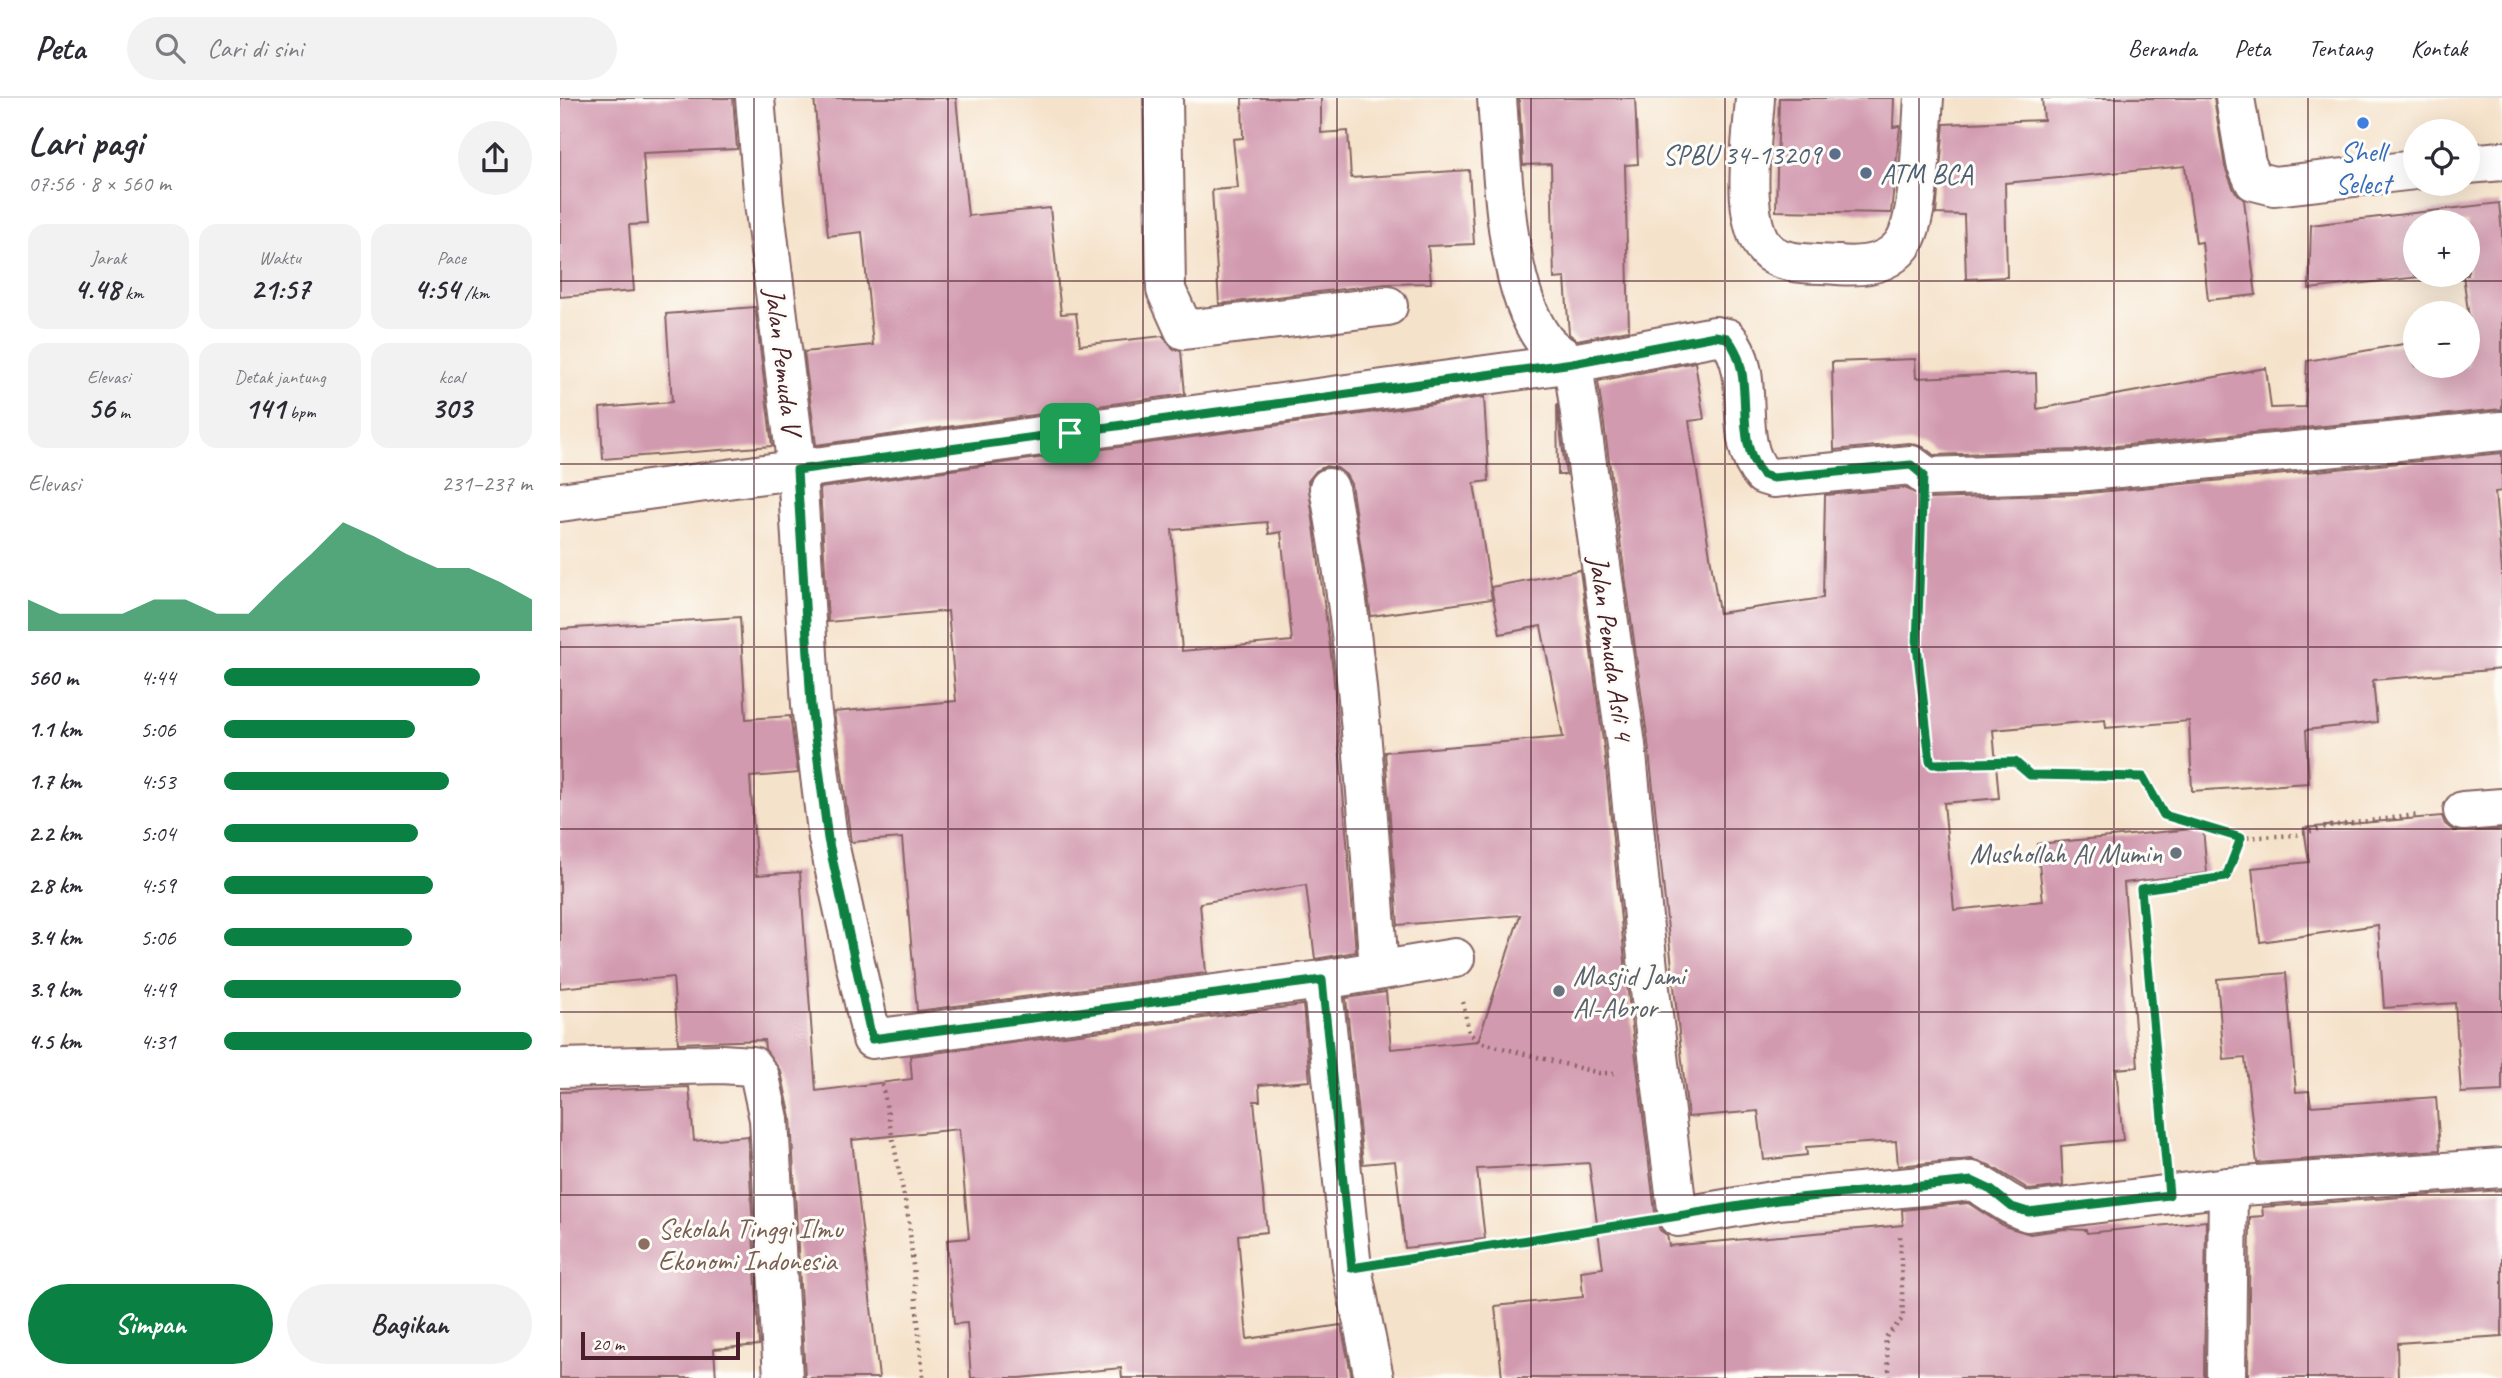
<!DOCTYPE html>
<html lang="id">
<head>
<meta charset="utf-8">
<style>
  :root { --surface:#fff; --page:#f2f2f3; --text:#2b2b33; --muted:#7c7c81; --line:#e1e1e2; --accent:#0b8043 }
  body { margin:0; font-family:Caveat,sans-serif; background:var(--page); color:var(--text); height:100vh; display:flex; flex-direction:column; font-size:26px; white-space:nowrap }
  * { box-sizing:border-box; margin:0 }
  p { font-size:23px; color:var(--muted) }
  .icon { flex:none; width:38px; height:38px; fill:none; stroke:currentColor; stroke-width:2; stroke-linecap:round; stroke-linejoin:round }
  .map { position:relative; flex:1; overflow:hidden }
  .sheet { display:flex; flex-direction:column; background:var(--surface); width:560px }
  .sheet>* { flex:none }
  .buttons { position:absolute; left:1843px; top:21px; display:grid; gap:14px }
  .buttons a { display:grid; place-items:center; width:77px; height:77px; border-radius:50%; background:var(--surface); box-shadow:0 7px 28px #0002; font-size:35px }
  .scale { position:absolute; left:21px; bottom:18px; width:159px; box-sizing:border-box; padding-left:7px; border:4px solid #4a1f2b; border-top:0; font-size:19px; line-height:24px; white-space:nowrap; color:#4a1f2b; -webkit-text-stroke:5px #fdfcf7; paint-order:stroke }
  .pin { position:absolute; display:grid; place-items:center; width:60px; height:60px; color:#fff; margin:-30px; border-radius:14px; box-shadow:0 4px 10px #0006 }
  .round { display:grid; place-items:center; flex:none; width:74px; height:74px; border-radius:37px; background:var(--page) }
  .headline { display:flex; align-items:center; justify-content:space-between; height:119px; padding:0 28px }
  h1 { font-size:38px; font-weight:700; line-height:52px }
  .metrics { display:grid; grid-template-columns:repeat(3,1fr); gap:10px; height:119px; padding:7px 28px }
  .metrics div { display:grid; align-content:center; border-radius:18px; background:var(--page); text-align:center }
  .metrics b { font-size:30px; font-weight:700 }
  .metrics small { font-size:19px; font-weight:400 }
  .metrics p { font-size:19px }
  .chart { height:196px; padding:14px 28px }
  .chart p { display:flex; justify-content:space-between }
  .chart svg { width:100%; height:126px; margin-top:7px; fill:var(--accent); opacity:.7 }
  .button { display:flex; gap:14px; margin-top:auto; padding:14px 28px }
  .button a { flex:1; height:80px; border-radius:42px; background:var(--accent); color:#fff; font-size:28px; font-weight:700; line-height:80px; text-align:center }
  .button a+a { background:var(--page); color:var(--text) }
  ul { padding:0 28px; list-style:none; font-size:23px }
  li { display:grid; grid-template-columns:112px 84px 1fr; align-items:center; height:52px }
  li i { height:18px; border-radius:9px; background:var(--accent) }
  header { display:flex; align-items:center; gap:42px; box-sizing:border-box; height:98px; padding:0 35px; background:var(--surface); border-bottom:2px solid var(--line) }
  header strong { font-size:33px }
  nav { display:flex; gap:38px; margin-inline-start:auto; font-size:24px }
  .search { width:490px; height:63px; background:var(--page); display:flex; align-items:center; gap:18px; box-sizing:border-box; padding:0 24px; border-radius:38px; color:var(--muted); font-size:26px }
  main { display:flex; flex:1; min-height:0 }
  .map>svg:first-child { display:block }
</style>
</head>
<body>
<header>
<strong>Peta</strong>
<div class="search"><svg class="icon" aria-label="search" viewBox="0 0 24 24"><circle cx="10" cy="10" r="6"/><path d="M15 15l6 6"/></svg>Cari di sini</div>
<nav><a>Beranda</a><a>Peta</a><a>Tentang</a><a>Kontak</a></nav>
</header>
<main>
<section class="sheet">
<div class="headline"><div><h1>Lari pagi</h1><p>07:56 · 8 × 560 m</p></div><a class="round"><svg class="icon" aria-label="share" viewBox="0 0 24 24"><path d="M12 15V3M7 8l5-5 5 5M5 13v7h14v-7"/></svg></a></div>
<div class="metrics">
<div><p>Jarak</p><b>4.48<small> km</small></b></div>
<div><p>Waktu</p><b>21:57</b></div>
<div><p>Pace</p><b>4:54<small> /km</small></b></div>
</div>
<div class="metrics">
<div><p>Elevasi</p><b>56<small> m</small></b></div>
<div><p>Detak jantung</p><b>141<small> bpm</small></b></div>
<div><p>kcal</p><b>303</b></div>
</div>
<div class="chart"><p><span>Elevasi</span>231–237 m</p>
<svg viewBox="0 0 160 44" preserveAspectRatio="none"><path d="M0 44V33L10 38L20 38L30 38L40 33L50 33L60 38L70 38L80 27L90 17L100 6L110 11L120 17L130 22L140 22L150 27L160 33V44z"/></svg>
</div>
<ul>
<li><b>560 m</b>4:44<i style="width:83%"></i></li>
<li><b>1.1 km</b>5:06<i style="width:62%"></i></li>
<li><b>1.7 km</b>4:53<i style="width:73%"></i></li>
<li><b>2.2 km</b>5:04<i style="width:63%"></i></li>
<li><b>2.8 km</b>4:59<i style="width:68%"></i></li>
<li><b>3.4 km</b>5:06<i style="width:61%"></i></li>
<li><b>3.9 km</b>4:49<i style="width:77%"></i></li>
<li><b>4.5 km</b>4:31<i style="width:100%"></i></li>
</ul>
<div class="button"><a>Simpan</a><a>Bagikan</a></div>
</section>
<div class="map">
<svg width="1942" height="1280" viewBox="0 0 1942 1280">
  <rect width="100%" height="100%" fill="#fdfcf7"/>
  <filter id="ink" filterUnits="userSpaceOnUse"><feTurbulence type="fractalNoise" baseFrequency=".0143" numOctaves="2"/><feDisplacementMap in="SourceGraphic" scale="14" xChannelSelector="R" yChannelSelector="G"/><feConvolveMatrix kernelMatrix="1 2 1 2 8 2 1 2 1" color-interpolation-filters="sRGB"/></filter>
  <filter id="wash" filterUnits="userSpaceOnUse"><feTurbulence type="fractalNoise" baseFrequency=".00686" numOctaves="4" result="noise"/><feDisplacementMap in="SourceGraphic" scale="28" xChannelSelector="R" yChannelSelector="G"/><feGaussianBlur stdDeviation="1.57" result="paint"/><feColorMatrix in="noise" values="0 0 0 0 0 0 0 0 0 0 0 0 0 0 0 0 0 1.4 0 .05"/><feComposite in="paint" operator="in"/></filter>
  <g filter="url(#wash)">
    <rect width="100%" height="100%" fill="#f5e2ca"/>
    <g id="blocks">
      <!-- building -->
      <g fill="#d29aaf" fill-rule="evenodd">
        <path d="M0 0H173L177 51 83 55 88 126 69 127 74 193 0 199Z"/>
        <path d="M254 0H396L408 118 490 110 501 216 516 215 520 247 603 238 613 251 621 253 625 296 256 347 244 254 313 247 302 134 268 138Z"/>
        <path d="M682 0H761V35L788 33 791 80 909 72 914 146 868 148 871 185 825 186 659 206 652 92 678 90 673 41 683 40Z"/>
        <path d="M959 0H1075L1078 66 1065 67 1069 232 1017 242 1009 236 1005 180 994 181 991 66 963 67Z"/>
        <path d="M1219 0H1334L1333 29 1340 28 1331 115 1216 113Z"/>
        <path d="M1482 0H1654L1665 69 1674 92 1684 102 1696 197 1648 202 1642 144 1636 145 1625 68 1445 85 1447 179 1406 181 1404 117 1376 116 1384 26 1484 22Z"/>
        <path d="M1939 105 1942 134V311L1516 352 1374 357 1363 349 1349 345 1274 352 1272 264 1355 261 1356 280 1476 275 1477 311 1706 270 1711 310 1745 309 1747 263 1855 244V268H1908V234H1911L1903 177H1908V124H1855V177H1879L1749 191 1751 127Z"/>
        <path d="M195 209 212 348 43 361 40 310 112 304 106 216Z"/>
        <path d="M1135 264 1144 321 1129 323 1159 515 1263 500 1265 397 1345 390 1368 401 1518 396 1942 355V393L1935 394 1942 472V571L1813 582 1817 624 1746 632 1749 685 1632 693 1629 623 1546 630 1545 622 1433 632 1439 700 1384 705 1394 812 1483 803 1477 746 1643 730 1647 775 1564 785 1578 969 1556 971 1563 1042 1501 1048 1503 1088 1470 1092 1429 1067 1411 1061 1338 1068 1336 1043 1246 1049 1247 1057 1204 1062 1198 1013 1128 1019 1088 644 1038 283Z"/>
        <path d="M924 299 929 383 914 385 932 501 811 518 791 386 786 377 777 370 766 368 756 373 748 383 773 572 796 854 755 861 746 787 640 805 646 875 357 913 342 740 291 744 274 614 396 603 388 513 268 524 260 390ZM707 424 709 436 721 434 732 543 622 553 612 432Z"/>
        <path d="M997 306 1006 377H998Z"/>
        <path d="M1020 472 1044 650 1069 904 1096 1122 1100 1132 1107 1137 1109 1148 1343 1127 1342 1112 1408 1105 1444 1128 1470 1136 1505 1131 1526 1132 1527 1135 1646 1123 1644 1280H942L935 1208 1023 1199 1021 1173 1043 1170 1029 1065 917 1071 925 1141 845 1150 835 1063 803 1066 786 900 826 894 831 951 918 943 960 817 838 827 825 654 1003 639 981 528 940 536 931 489Z"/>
        <path d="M180 519 186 621 230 618 238 675 190 679 197 777 240 774 256 993 352 981 350 958 743 907 750 983 699 987 700 1003H694L707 1134 678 1137 687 1241 781 1227 792 1280H562L561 1270 460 1280H411L407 1225 394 1226 387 1142 409 1140 399 1031 292 1042 319 1280H245L231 1020 221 974 205 951 204 942 118 945 113 879 0 890V531Z"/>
        <path d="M1882 718 1885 726 1894 733 1942 732V993L1901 995 1895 905 1824 910 1818 827 1700 844 1692 770 1749 764 1744 730Z"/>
        <path d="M1726 875 1736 994 1749 993 1751 1008 1876 999 1880 1052 1697 1065 1685 960 1664 962 1657 881Z"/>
        <path d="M129 989 134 1043 188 1038 199 1247 154 1251 156 1280H0V994Z"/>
        <path d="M1942 1092V1238L1837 1245 1838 1280H1688L1690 1119 1703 1118 1702 1109Z"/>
      </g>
    </g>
  </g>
  <g filter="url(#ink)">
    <use href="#blocks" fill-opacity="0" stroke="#866363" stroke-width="2"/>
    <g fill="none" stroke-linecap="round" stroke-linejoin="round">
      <defs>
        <g id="minor">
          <path d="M195 0 204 105 237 372 251 607 268 741 312 941 762 882 895 860"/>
          <path d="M603 0 606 192 624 232 828 208"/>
          <path d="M937 0C942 65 944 189 984 242 991 251 1003 259 1013 265L1066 647 1091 901 1118 1119 1218 1102 1412 1083C1432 1092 1447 1108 1468 1114L1668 1089 1942 1070"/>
          <path d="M1195 0C1193 39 1177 129 1210 155 1227 168 1258 165 1278 167 1300 169 1327 167 1342 147 1361 122 1361 34 1364 0"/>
          <path d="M1675 0 1686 65 1694 83 1714 88 1855 72"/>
          <path d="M1908 66 1942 63"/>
          <path d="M769 390C799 548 807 711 819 871"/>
          <path d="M0 404 1013 265 1155 238 1167 240C1199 276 1170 342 1203 377L1213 380 1351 367 1367 379 1517 374 1942 333"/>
          <path d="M1903 713 1942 710"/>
          <path d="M762 882 792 1170 814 1280"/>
          <path d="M0 970 161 966 192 968 200 979 209 1021 223 1280"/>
          <path d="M1666 1280 1668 1089"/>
        </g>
      </defs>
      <!-- minor casing -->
      <use href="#minor" stroke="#866363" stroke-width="42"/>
      <!-- path -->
      <g stroke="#866363" stroke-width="4.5" stroke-dasharray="2 5" stroke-linecap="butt">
        <path d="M1361 426 1357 548 1370 663 1373 666 1455 664 1470 677 1583 679 1586 680 1604 717 1681 740 1736 737 1769 728 1857 717"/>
        <path d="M903 904 909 935 919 944 1039 975H1054"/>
        <path d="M322 986 349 1123 363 1280"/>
        <path d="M1605 1050 1581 791 1666 779 1681 740"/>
        <path d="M839 1163 1072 1126"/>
        <path d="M1330 1280 1325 1240 1343 1220 1340 1138"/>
      </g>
      <!-- minor -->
      <use href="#minor" stroke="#fff" stroke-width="38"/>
    </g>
  </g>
  <g fill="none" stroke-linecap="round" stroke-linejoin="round" filter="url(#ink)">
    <defs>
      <path id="route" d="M1155 238 1167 240C1199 277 1170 341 1203 377L1213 380 1351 367 1363 377 1357 548 1370 663 1373 666 1455 664 1470 677 1583 679 1604 717 1681 740 1666 779 1581 791 1609 1097 1468 1114 1452 1109 1431 1092 1412 1083 1218 1102 792 1170 762 882 312 941 268 741 251 607 237 372 1013 265Z"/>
    </defs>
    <!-- route casing -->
    <use href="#route" stroke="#fff" stroke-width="14"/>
    <!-- route -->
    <use href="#route" stroke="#0b8043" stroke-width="9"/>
  </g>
  <!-- grid -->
  <path fill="none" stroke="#4a1f2b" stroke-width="2" stroke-opacity="0.55" d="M194 0V1280M388 0V1280M583 0V1280M777 0V1280M971 0V1280M1165 0V1280M1359 0V1280M1554 0V1280M1748 0V1280M0 183H1942M0 366H1942M0 549H1942M0 731H1942M0 914H1942M0 1097H1942"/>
  <!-- markers -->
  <circle fill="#3f7fe0" stroke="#fdfcf7" stroke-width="2.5" cx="1803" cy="25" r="7"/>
  <g fill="#5c6f8a" stroke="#fdfcf7" stroke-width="2.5">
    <circle cx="1275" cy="56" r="7"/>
    <circle cx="1306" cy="75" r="7"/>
  </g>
  <g fill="#6b7280" stroke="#fdfcf7" stroke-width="2.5">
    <circle cx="1616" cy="755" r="7"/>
    <circle cx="999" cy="893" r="7"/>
  </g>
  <circle fill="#8d6e63" stroke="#fdfcf7" stroke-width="2.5" cx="84" cy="1146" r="7"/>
  <g text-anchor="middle" stroke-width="6" stroke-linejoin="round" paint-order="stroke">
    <!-- shop labels -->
    <g font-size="28" fill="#366cbe" stroke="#fdfcf7">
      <text x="1803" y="63">Shell<tspan x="1803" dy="32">Select</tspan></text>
    </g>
    <!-- service labels -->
    <g font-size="28" fill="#4e5e75" stroke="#fdfcf7" text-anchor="end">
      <text x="1261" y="66">SPBU 34-13209</text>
      <text x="1320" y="85" text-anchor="start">ATM BCA</text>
    </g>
    <!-- street labels -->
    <g font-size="28" fill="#4a1f2b" stroke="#fdfcf7">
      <text transform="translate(224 263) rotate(83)" y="10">Jalan Pemuda V</text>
      <text transform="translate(1052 550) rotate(82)" y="10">Jalan Pemuda Asli 4</text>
    </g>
    <!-- worship labels -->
    <g font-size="28" fill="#5b616d" stroke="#fdfcf7" text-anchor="end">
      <text x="1602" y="765">Mushollah Al Mumin</text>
      <text x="1013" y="887" text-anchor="start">Masjid Jami<tspan x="1013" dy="32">Al-Abror</tspan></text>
    </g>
    <!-- education labels -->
    <g font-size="28" fill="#785e54" stroke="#fdfcf7" text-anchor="start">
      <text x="98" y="1140">Sekolah Tinggi Ilmu<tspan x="98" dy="32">Ekonomi Indonesia</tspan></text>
    </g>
  </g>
</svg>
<div class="buttons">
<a><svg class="icon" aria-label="locate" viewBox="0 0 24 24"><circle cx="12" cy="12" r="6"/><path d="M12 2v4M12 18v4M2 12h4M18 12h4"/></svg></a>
<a>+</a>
<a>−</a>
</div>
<div class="scale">20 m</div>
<div class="pin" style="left:510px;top:335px;background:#1e9e55"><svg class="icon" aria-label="arrive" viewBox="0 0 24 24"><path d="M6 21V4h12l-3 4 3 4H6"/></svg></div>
</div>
</main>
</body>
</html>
